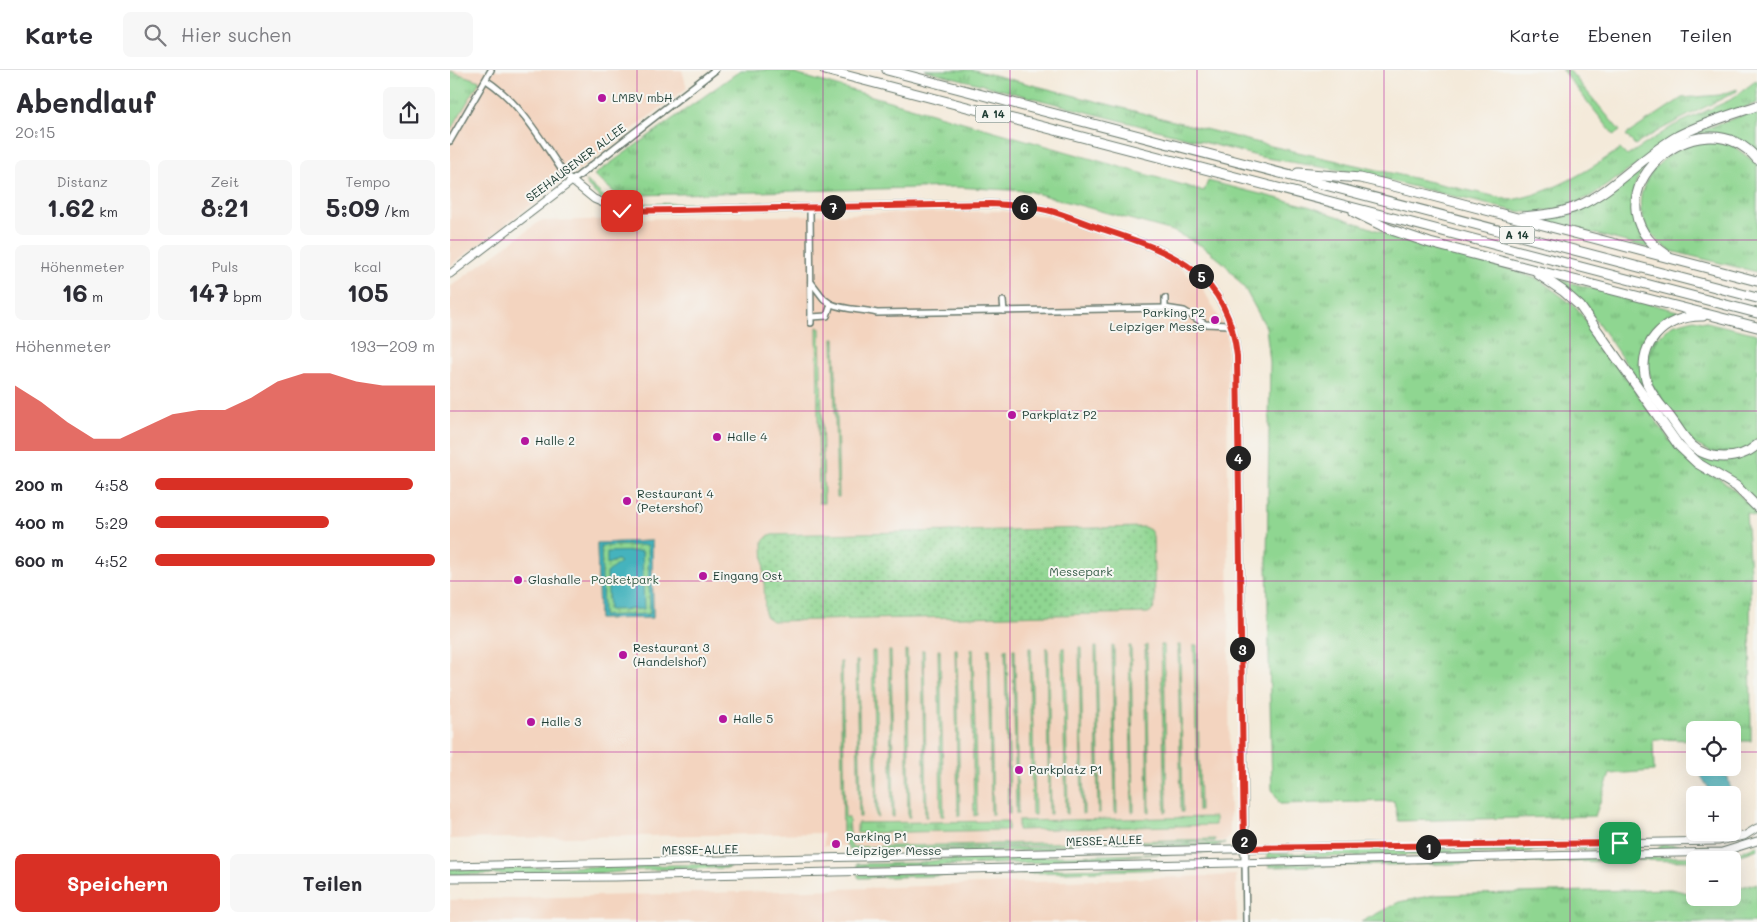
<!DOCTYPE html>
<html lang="de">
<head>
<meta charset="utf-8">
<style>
  :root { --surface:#fff; --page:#f7f7f7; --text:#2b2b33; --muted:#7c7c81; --line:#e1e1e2; --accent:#d93025 }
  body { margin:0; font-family:Mali,sans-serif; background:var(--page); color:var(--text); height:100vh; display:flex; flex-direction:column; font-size:19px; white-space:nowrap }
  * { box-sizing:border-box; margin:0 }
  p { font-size:16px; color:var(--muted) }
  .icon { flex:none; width:28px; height:28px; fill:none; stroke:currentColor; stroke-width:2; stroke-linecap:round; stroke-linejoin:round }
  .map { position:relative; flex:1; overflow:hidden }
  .drawer { display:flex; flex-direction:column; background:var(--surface); width:450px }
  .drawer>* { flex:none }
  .buttons { position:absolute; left:1236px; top:651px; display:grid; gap:10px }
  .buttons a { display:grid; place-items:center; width:55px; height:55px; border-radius:8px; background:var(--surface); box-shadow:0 5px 20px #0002; font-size:25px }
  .pin { position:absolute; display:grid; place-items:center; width:42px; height:42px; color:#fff; margin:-21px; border-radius:10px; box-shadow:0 2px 8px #0006 }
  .km { position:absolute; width:25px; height:25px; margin:-12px; border-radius:50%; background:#222; color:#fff; font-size:14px; line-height:25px; text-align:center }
  .round { display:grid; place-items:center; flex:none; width:52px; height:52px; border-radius:8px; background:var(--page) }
  .head { display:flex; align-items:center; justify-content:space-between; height:85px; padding:0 15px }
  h1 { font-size:28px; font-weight:700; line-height:38px }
  .stats { display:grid; grid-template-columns:repeat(3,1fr); gap:8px; height:85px; padding:5px 15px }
  .stats div { display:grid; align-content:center; border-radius:8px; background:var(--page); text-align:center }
  .stats b { font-size:25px; font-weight:700 }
  .stats small { font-size:14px; font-weight:400 }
  .stats p { font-size:14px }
  .chart { height:140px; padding:10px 15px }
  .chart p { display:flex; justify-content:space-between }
  .chart svg { width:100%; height:90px; margin-top:5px; fill:var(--accent); opacity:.7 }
  .primary-button { display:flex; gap:10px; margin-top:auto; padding:10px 15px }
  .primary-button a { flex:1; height:58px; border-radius:8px; background:var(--accent); color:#fff; font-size:20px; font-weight:700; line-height:58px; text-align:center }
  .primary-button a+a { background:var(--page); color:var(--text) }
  ul { padding:0 15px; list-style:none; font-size:16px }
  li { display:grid; grid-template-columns:80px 60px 1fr; align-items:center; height:38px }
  li i { height:12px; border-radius:6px; background:var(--accent) }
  header { display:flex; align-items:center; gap:30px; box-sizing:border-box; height:70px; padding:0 25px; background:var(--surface); border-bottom:1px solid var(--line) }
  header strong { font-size:24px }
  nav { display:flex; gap:28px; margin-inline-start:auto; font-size:18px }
  .search { width:350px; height:45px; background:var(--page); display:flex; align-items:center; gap:12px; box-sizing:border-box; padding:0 18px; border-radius:8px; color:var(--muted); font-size:19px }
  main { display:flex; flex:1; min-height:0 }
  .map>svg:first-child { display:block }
</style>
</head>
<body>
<header>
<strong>Karte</strong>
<div class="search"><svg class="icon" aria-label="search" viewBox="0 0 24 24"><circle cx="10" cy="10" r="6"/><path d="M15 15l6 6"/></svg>Hier suchen</div>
<nav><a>Karte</a><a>Ebenen</a><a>Teilen</a></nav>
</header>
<main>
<section class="drawer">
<div class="head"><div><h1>Abendlauf</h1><p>20:15</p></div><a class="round"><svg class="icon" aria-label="share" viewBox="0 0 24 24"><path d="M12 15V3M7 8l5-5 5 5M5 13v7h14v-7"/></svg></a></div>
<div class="stats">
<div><p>Distanz</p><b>1.62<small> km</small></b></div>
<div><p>Zeit</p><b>8:21</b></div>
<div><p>Tempo</p><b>5:09<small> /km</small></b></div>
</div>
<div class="stats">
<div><p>Höhenmeter</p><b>16<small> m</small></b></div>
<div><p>Puls</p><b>147<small> bpm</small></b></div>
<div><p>kcal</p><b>105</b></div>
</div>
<div class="chart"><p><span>Höhenmeter</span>193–209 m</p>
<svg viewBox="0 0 160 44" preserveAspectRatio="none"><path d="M0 44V12L10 20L20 30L30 38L40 38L50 32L60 26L70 24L80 24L90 18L100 10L110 6L120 6L130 10L140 12L150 12L160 12V44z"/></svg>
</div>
<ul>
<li><b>200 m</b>4:58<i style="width:92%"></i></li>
<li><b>400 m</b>5:29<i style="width:62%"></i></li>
<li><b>600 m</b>4:52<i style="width:100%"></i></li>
</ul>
<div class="primary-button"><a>Speichern</a><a>Teilen</a></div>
</section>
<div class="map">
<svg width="1307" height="852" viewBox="0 0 1307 852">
  <defs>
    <pattern id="grass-tufts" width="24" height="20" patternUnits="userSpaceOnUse" patternTransform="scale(1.25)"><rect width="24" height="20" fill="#8fd691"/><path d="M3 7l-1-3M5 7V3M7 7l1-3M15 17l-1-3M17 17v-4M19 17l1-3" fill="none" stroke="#74af77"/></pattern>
    <pattern id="park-dots" width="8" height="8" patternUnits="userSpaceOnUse" patternTransform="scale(1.25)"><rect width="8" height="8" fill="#8fd691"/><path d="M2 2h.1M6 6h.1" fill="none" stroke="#74af77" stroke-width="1.8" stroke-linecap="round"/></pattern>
  </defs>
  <rect width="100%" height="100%" fill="#f6f6f2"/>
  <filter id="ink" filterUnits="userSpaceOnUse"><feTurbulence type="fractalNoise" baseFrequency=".02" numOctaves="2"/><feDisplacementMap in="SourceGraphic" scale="10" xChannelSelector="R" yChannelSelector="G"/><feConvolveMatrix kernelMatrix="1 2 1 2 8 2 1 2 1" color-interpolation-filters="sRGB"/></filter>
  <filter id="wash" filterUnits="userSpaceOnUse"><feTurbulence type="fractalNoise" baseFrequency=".0096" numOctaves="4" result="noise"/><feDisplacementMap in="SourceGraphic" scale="20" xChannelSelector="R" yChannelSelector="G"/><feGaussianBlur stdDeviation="1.12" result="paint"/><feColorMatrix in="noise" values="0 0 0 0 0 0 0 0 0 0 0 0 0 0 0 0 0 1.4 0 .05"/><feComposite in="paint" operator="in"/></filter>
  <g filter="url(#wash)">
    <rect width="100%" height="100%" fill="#f4eada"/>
    <!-- built -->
    <g fill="#f3d4bf">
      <path d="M0 0H232L237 18 0 196Z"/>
      <path d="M551 141 595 146 701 182 718 191 734 201 753 219 777 262 780 764 776 771 374 776 373 763 0 769V217L90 151Z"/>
      <path d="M786 805 787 852H0V830L331 821Z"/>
    </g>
    <!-- grass -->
    <g fill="url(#grass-tufts)" stroke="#578a62">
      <path d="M291 0H331L754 121 758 111 858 136 967 174 1062 200 1090 210 1127 238 1221 372 1283 419 1307 442V447L1296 443 1300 501 1301 671H1283L1282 660H1245V670L1203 669 1204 701 1160 704 1145 746 948 751 944 731 830 734 822 719 817 493 820 292 816 257 795 219 775 194 754 177 723 161 578 121 505 117 187 125 165 123 144 105Z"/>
      <path d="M475 0H524L821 76 1061 130C1102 123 1136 102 1170 79L1177 86 1223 56 1280 30 1307 10V33L1249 53 1141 126 1114 138 1084 143 1065 141 906 103 811 87Z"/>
      <path d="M1112 0H1119L1170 61 1164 65Z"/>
      <path d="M0 1 30 11 0 61Z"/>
      <path d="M1287 19V21C1251 40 1219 53 1185 75L1176 65 1232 28 1270 25Z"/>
      <path d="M1307 40V84C1294 71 1278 63 1260 63 1254 63 1246 65 1241 64Z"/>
      <path d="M1250 71 1281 74 1307 94V202L1221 181C1164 145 1194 86 1250 71Z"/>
      <path d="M1197 91C1197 96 1190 104 1187 110 1177 133 1185 157 1201 176L1199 178 1088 149 1131 140Z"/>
      <path d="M136 110 153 126 173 134 348 132 316 136 179 138 154 131 138 117Z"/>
      <path d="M1103 208 1235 243 1212 254 1192 303 1251 385 1307 379V432L1249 391 1229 371 1148 253 1137 238 1102 211Z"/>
      <path d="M1244 249 1307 264V372L1292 381 1262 383 1243 373 1202 315 1198 297V288L1207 269 1222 255Z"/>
      <path d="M367 257 370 258 374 433H369Z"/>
      <path d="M383 268H385L389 427H387Z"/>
      <path d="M697 575 700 742H698L695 576Z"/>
      <path d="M711 575H714L717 742H715Z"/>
      <path d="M728 575H730L733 742H731Z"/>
      <path d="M744 575H747L750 741H748Z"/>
      <path d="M662 576H664L667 743H665Z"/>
      <path d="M679 576H681L684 742H682Z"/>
      <path d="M629 577H631L634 744H632Z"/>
      <path d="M645 577H647L650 743H648Z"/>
      <path d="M579 578H581L585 745H582Z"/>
      <path d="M596 578H598L601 744H599Z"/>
      <path d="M612 578H615L618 744H616Z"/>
      <path d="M505 579H507L510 746H508Z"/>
      <path d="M521 579H523L527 745 524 746Z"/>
      <path d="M538 579H540L543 745H541Z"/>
      <path d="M555 579H557L560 744H558Z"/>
      <path d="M563 579H565L568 744H566Z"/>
      <path d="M455 580H457L460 747H458Z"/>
      <path d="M472 580H474L477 747H475Z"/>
      <path d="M488 580H490L494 746H491Z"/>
      <path d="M422 581H425L428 747H426Z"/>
      <path d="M439 581H441L444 747H442Z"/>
      <path d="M406 591H408L411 747H409Z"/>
      <path d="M390 592H392L395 747 399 748 401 777 765 769V771L399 780 393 766Z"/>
      <path d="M765 747V755L568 760V751Z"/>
      <path d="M558 751V760L407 763V753Z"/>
      <path d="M1307 763V767C1278 782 1243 779 1210 780L1208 778 1212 775C1243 775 1281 781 1307 763Z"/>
      <path d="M775 773 764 776 499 783 465 780Z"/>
      <path d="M1307 775V779C1275 795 1212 790 1175 790L1172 788 1267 786 1288 783Z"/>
      <path d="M1168 776V779L1089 780 1068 783 817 788V784L877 783 908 779Z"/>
      <path d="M779 782 689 785 636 791 407 798V794L467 793 496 789Z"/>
      <path d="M1168 787 1164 791 819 797 818 794Z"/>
      <path d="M279 794V798L190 800 159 803 0 805V799Z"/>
      <path d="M702 797 720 799 409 808 407 804Z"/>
      <path d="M1307 814V852H911L949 832 985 825 1220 819C1228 820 1238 824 1245 823V828H1264L1268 832 1269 828H1282L1283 818Z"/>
    </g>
    <!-- park -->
    <g fill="url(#park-dots)" stroke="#578a62">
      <path d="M694 457 700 460 703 466 705 534 703 540 698 543 322 551 315 546 313 471 319 465Z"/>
      <path d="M202 471 203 548 149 549 147 473Z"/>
    </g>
    <!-- water -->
    <g fill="#44b3bd" stroke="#327878" fill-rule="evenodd">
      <path d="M202 471 203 548 149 549 147 473ZM198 475 200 544 153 546 151 476Z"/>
      <path d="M192 481 194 539 159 540 157 503 170 492 167 490 157 494V482Z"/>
      <path d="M1254 698 1278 707 1280 717 1277 725H1258L1261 722 1249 703Z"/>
    </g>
  </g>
  <g filter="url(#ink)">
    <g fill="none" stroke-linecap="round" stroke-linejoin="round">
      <defs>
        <g id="minor">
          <path d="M36 10C71 33 92 71 115 105L122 111"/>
          <path d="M0 71 41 0"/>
          <path d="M360 138 361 253"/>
          <path d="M361 212 374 229 381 234 377 246 361 247"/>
          <path d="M553 231 554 241"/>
          <path d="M381 234C396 240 410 239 427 243L715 238 734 241 755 254 780 255"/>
          <path d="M715 238V228"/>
          <path d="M795 792 796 852"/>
        </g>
        <path id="tertiary" d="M122 111 265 0"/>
        <g id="secondary">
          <path d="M0 204 122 111 144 129 172 141 541 134C560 135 579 136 597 140 617 145 636 154 655 160 725 183 778 203 787 286L795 792"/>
          <path d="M0 796 917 776 952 777 1268 771 1294 766 1307 758"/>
          <path d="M0 808 165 807 1272 782 1307 771"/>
        </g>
        <g id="motorway">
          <path d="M375 0 1307 243"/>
          <path d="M437 0 1307 228"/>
          <path d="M848 103 910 108 956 119 1307 211"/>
          <path d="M904 142 939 159 980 173 1307 257"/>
          <path d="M1072 147C1090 145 1110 144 1128 136 1165 120 1192 86 1228 66 1253 53 1280 45 1307 36"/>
          <path d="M1217 185C1129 128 1249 21 1307 89"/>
          <path d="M1088 204 1113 221 1130 236 1229 376 1247 393 1286 416 1307 437"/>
          <path d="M1253 246C1214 245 1183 276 1198 316 1203 327 1213 338 1220 347 1227 356 1233 367 1241 375 1259 391 1289 391 1307 375"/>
        </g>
      </defs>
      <!-- minor casing -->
      <use href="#minor" stroke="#6a7a6e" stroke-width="8"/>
      <!-- tertiary casing -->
      <use href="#tertiary" stroke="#6a7a6e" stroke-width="9"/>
      <!-- secondary casing -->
      <use href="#secondary" stroke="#6a7a6e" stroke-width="9"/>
      <!-- motorway casing -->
      <use href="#motorway" stroke="#6a7a6e" stroke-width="11"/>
      <!-- minor -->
      <use href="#minor" stroke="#fff" stroke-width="5"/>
      <!-- tertiary -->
      <use href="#tertiary" stroke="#fff" stroke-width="6"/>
      <!-- secondary -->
      <use href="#secondary" stroke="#fff" stroke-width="7"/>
      <!-- motorway -->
      <use href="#motorway" stroke="#fff" stroke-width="9"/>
    </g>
  </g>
  <g fill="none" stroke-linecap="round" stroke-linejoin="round" filter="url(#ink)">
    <defs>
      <path id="route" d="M172 141 541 134C560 135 579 136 597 140 617 145 636 154 655 160 725 183 778 203 787 286L794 778 1170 773"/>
    </defs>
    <!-- route casing -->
    <use href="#route" stroke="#fff" stroke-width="10"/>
    <!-- route -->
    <use href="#route" stroke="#d93025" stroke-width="6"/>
  </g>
  <!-- grid -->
  <path fill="none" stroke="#b5179e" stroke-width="1" stroke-opacity="0.55" d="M187 0V852M373 0V852M560 0V852M747 0V852M934 0V852M1120 0V852M0 170H1307M0 341H1307M0 511H1307M0 682H1245M1282 682H1307"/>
  <!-- markers -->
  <g fill="#b5179e" stroke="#f6f6f2" stroke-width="2">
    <circle cx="152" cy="28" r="5"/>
    <circle cx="765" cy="250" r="5"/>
    <circle cx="562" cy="345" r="5"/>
    <circle cx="267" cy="367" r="5"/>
    <circle cx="75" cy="371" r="5"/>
    <circle cx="177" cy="431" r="5"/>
    <circle cx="253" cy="506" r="5"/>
    <circle cx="68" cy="510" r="5"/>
    <circle cx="173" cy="585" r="5"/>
    <circle cx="273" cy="649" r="5"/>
    <circle cx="81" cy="652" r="5"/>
    <circle cx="569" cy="700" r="5"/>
    <circle cx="386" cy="774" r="5"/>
  </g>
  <g text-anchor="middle" stroke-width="4" stroke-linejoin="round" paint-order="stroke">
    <!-- shield labels -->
    <g fill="#f6f6f2" stroke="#60746d" stroke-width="1">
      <rect x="525.5" y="35.5" width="35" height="17" rx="4"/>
      <rect x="1049.5" y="156.5" width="35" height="17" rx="4"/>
    </g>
    <g font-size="11" font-weight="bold" fill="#1f3d34">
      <text x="543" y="48">A 14</text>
      <text x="1067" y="169">A 14</text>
    </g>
    <!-- poi labels -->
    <g font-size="12" fill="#1f3d34" stroke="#f6f6f2" text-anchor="start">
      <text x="162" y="32">LMBV mbH</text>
      <text x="755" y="247" text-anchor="end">Parking P2<tspan x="755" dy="14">Leipziger Messe</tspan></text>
      <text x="572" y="349">Parkplatz P2</text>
      <text x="277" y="371">Halle 4</text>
      <text x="85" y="375">Halle 2</text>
      <text x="187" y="428">Restaurant 4<tspan x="187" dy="14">(Petershof)</tspan></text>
      <text x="263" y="510">Eingang Ost</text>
      <text x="78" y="514">Glashalle</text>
      <text x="183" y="582">Restaurant 3<tspan x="183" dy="14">(Handelshof)</tspan></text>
      <text x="283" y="653">Halle 5</text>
      <text x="91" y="656">Halle 3</text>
      <text x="579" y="704">Parkplatz P1</text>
      <text x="396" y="771">Parking P1<tspan x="396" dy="14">Leipziger Messe</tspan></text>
    </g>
    <!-- street labels -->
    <g font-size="12" fill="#1f3d34" stroke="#f6f6f2">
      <text transform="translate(126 93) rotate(-37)" y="4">SEEHAUSENER ALLEE</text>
      <text transform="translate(654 771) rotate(-2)" y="4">MESSE-ALLEE</text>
      <text transform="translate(250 780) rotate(-1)" y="4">MESSE-ALLEE</text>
    </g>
    <!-- park labels -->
    <g font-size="12" fill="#355c47" stroke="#f6f6f2">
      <text x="631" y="506">Messepark</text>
      <text x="175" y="514">Pocketpark</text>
    </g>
  </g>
</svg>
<div class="buttons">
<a><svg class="icon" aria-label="locate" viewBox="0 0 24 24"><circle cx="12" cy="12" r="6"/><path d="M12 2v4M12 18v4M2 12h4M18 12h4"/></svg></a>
<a>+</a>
<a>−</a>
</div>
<div class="pin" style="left:1170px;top:773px;background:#1e9e55"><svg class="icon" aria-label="arrive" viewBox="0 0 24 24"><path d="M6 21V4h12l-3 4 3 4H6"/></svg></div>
<div class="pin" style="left:172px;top:141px;background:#d93025"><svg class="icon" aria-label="check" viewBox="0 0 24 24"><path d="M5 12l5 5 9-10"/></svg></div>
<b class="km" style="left:978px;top:777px">1</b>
<b class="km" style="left:794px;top:771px">2</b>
<b class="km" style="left:792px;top:579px">3</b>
<b class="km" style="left:788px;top:388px">4</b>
<b class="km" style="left:751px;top:206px">5</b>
<b class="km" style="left:574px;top:137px">6</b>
<b class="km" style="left:383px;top:137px">7</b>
</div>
</main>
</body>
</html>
